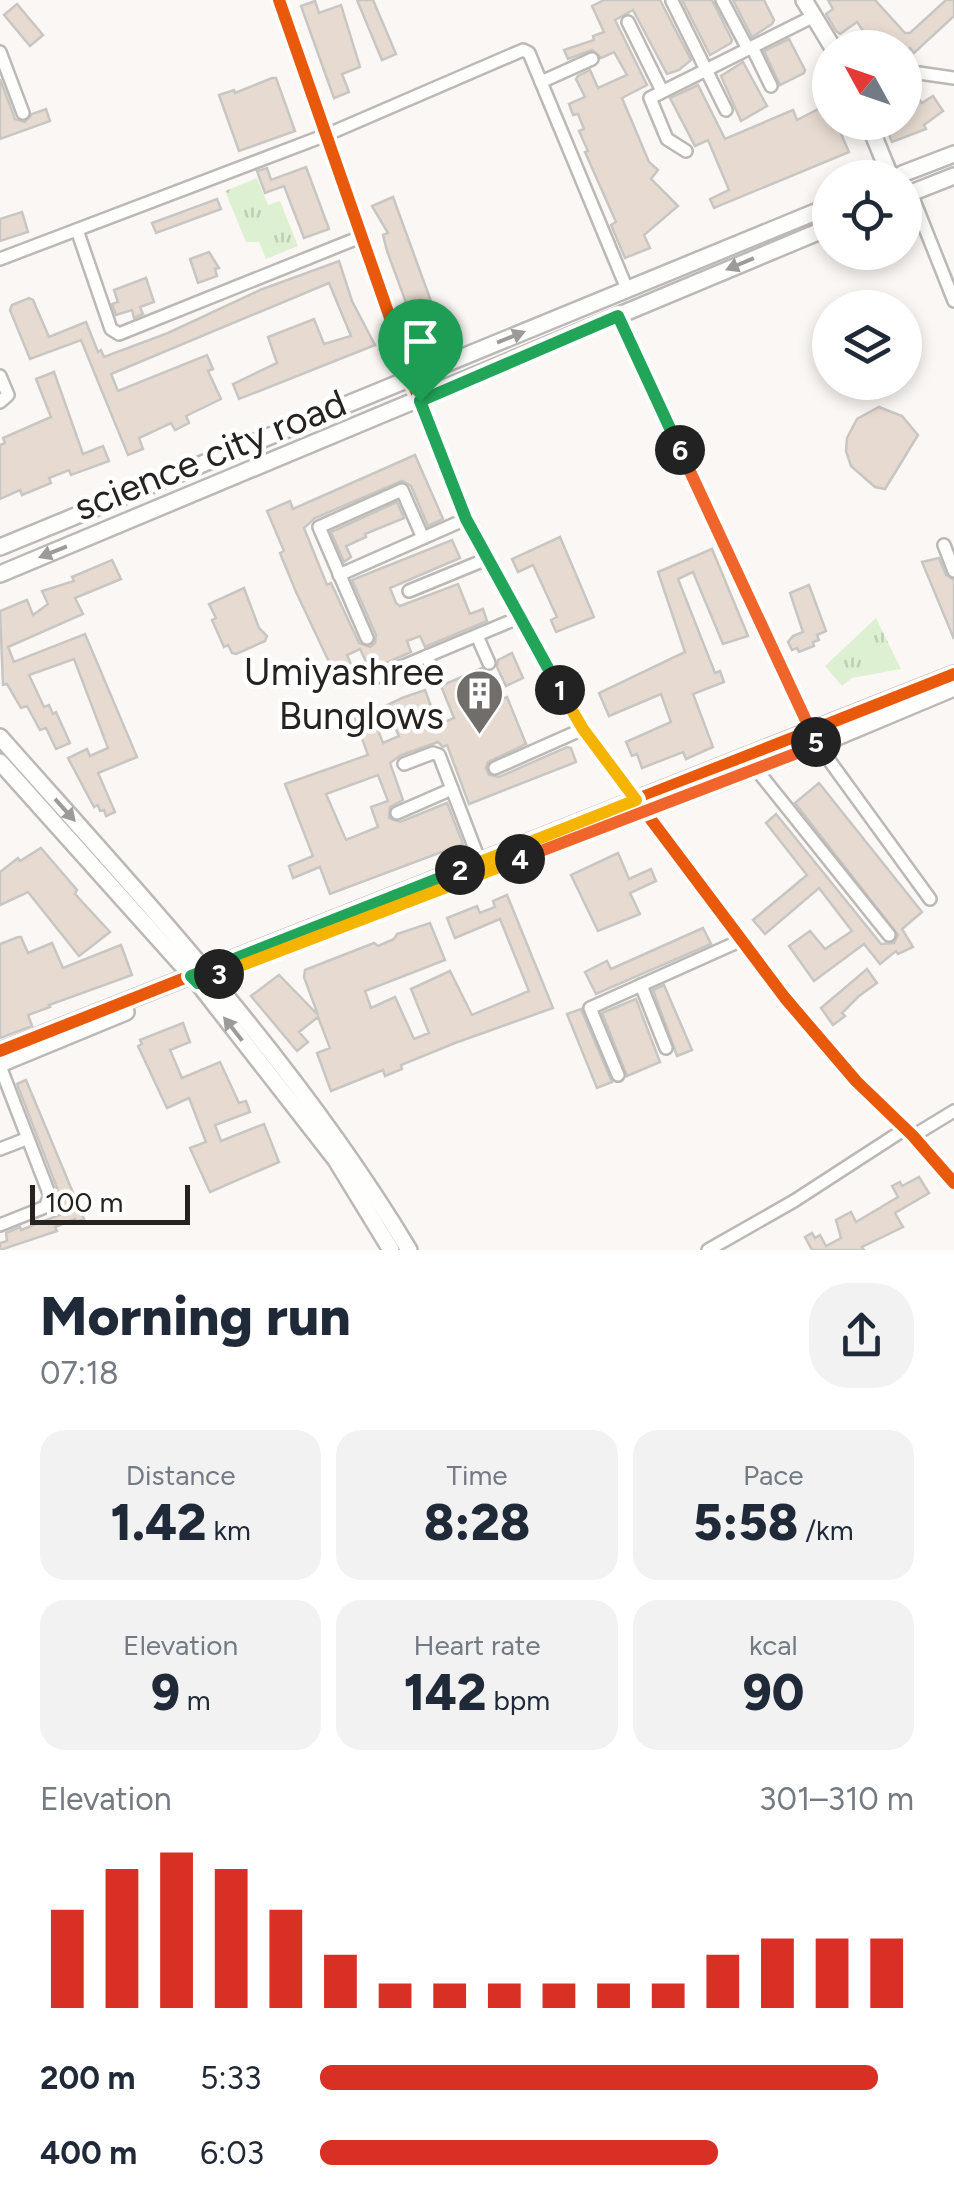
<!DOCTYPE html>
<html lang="en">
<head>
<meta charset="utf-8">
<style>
  :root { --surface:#fff; --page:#f2f2f3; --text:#1f2937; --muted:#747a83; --accent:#d93025 }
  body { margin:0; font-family:Figtree,sans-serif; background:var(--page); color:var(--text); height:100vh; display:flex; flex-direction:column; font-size:38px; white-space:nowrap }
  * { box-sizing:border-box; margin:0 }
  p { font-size:32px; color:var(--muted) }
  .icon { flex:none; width:55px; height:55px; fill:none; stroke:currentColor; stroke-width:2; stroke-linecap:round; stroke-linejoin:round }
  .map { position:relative; height:1250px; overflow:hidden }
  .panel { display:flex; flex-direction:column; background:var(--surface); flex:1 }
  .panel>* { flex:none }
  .needle { width:65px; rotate:310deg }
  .buttons { position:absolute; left:812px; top:30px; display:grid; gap:20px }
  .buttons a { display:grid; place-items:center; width:110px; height:110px; border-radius:50%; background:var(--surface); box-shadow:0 5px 15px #0003; font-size:50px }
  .scale { position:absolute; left:30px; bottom:25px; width:160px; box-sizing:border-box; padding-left:10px; border:5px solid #25221f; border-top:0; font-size:28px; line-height:35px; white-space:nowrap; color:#25221f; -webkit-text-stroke:8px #fff; paint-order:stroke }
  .pin { position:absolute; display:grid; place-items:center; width:85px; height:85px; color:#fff; margin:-102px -42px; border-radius:50% 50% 50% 0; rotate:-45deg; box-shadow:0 0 10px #0007 }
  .pin .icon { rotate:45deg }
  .km { position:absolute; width:50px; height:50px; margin:-25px; border-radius:50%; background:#222; color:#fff; font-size:28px; line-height:50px; text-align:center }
  .round { display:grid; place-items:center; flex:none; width:105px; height:105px; border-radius:40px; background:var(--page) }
  .head { display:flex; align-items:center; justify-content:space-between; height:170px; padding:0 40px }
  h1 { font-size:55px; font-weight:800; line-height:75px }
  .figures { display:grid; grid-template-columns:repeat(3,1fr); gap:15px; height:170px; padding:10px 40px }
  .figures div { display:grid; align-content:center; border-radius:25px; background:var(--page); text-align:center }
  .figures b { font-size:50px; font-weight:800 }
  .figures small { font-size:28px; font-weight:400 }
  .figures p { font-size:28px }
  .chart { height:280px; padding:20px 40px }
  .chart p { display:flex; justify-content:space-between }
  .chart svg { width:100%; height:180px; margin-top:10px; stroke:var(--accent); stroke-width:6 }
  ul { padding:0 40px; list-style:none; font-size:32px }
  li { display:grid; grid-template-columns:160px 120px 1fr; align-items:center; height:75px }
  li i { height:25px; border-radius:12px; background:var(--accent) }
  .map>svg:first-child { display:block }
</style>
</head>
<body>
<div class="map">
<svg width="954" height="1250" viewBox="0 0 954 1250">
  <defs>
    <pattern id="grass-tufts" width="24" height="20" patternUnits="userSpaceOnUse" patternTransform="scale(2.5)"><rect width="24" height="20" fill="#def0d2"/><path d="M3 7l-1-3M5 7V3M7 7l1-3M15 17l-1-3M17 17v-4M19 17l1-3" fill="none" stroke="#beceb4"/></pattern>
  </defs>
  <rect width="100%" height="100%" fill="#fbf7f4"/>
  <!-- grass -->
  <g fill="url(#grass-tufts)">
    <path d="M257 178 268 205 280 201 298 246 266 259 259 242H246L225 191Z"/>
    <path d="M876 618 901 669 852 678 842 686 825 666Z"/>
  </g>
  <!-- building -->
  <g fill="#e7dbd1" stroke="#c8c6c3" stroke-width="2.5" fill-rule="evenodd">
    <path d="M357 0H373L396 54 382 60Z"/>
    <path d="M604 0H660L691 60 679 70 667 74 633 10 615 20 647 85 622 98 649 162 658 170 651 179 678 206 644 235 650 248 625 258 611 225 616 222 585 152 588 151 579 131 584 129 578 114 573 115 569 104 585 97 576 79 578 76 590 70 598 88 627 75 614 52 601 58 592 50 568 59 564 50 594 40 593 36 604 32 592 6Z"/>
    <path d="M682 0H712L732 40 731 43 710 55Z"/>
    <path d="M733 0H764L774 20 772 24 752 37Z"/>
    <path d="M828 0H875L905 33H910L946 0H954V16L914 53 910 48 906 51 905 48H892L885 41 878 48H868L861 40 866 35 857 22 840 34 836 31 826 14 833 9Z"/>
    <path d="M315 1 319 13 341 5 360 67 342 74 349 92 334 98 301 6Z"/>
    <path d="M17 4 43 35 30 46 4 15Z"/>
    <path d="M789 39 805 70 804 73 780 85 764 51Z"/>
    <path d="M743 62 767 106 741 121 721 76Z"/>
    <path d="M272 78H276L295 131 239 151 219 95 234 90 235 93Z"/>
    <path d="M0 79 15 119 25 122 32 114 46 109 50 121 0 139Z"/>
    <path d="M698 85 725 139 793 110 797 120 828 104 830 122H836L849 152 714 208 710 199 729 190 708 140 695 146 670 98Z"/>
    <path d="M913 92 922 103 933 96 943 111 924 125 926 129 892 142 887 130 891 127 887 122H905V99Z"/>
    <path d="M306 167 329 229 304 238 284 186 265 193 257 171 267 168 271 180Z"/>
    <path d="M393 197 436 315 414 324 387 251 383 235 388 233 372 206Z"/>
    <path d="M217 199 221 209 156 233 152 223Z"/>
    <path d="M22 212 28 232 0 241V219Z"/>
    <path d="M209 252 219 268 215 269 217 276 198 283 190 259Z"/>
    <path d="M339 261 352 301 375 345 239 399 233 384 277 363 268 337 314 319 324 344 351 336 329 283 111 374 118 391 207 355 213 369 208 371 221 399 186 416 189 423 175 430 171 423 139 438 143 449 128 455 81 340 30 359 10 310 12 305 29 298 33 300 49 337 86 322 98 352 101 350 104 357 168 333 260 290Z"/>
    <path d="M146 278 154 302 140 307 143 314 134 318 132 310 116 315 112 304 118 302 114 290Z"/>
    <path d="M54 372 83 454 103 446 109 461 71 475 69 470 49 478 51 483 22 495 20 490 0 499V445L5 443 3 438 51 417 36 379Z"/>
    <path d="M879 407 902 416 918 435 885 489 875 487 851 466 846 451 847 438 857 419Z"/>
    <path d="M415 455 443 519 428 526 411 486 402 481 315 518 304 528 327 585 331 583 359 643 370 647 375 643 376 635 352 580 452 540 460 558 390 588 396 603 400 606 458 584 470 614 483 609 487 621 425 647 420 636 407 641 411 652 370 670 360 649 347 655 356 676 339 683 296 592 280 553 284 551 267 511 290 501 293 509Z"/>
    <path d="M397 502 404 518 365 534 366 537 346 546 351 557 344 562 331 532Z"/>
    <path d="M560 537 594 617 556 632 551 620 557 617 533 565 518 572 512 559Z"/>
    <path d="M712 549 748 636 723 644 693 572 678 579 715 673 720 671 724 682 693 694 713 747 686 759 683 752 642 768 637 754 632 756 626 742 671 722 661 694 609 716 599 693 685 652 658 572Z"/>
    <path d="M939 558 946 575 954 580V639L922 562Z"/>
    <path d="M112 560 121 579 75 598 83 614 8 647 14 662 85 634 137 757 98 773 115 812 106 816 104 810 100 811 98 805 94 807 68 758 87 749 90 756 108 748 74 659 29 675 44 707 49 705 53 714 56 712 70 743 56 749 46 728 40 730 27 706 21 708 7 684 3 685 0 611 27 600 33 615 48 604 42 591 74 581 72 577Z"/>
    <path d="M809 585 826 631 817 635 819 640 813 642 814 646 799 652 797 648 792 650 788 642 793 636 803 632 790 593Z"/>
    <path d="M244 588 259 628 267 636 265 641 236 654 232 653 228 645 224 647 212 620 216 618 209 604Z"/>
    <path d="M512 653 523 678 506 686 497 667 498 660Z"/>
    <path d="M482 668 494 702 507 697 526 744 488 762 486 768 489 775 499 777 567 747 571 748 576 762 469 804 447 745 443 747 438 742 401 755 390 763 403 800 390 807 389 818 400 822 447 803 463 844 330 894 320 867 293 878 289 866 313 856 285 784 368 755 355 719 371 712 383 743 399 736 385 706 402 698 425 690 438 725 454 718 441 686ZM378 775 388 801 371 807 378 827 346 840 326 794Z"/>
    <path d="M819 783 922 912 902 929 913 947 898 954 896 951 880 964 864 944 814 981 789 946 810 931 825 949 852 931 819 888 765 934 753 920 807 875 766 823 776 814 881 944 894 943 898 935 795 803Z"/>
    <path d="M41 848 77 890 75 894 110 932 79 956 28 892 0 905V872L18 858 20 861Z"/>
    <path d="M618 853 629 879 651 869 656 881 630 893 640 914 598 931 571 875Z"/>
    <path d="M507 895 553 1008 455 1043 401 1065 402 1069 385 1076 383 1070 331 1091 317 1053 330 1048 318 1017 299 1032 308 1042 297 1051 251 996 279 975 318 1015 304 977 305 970 374 943 378 946 394 939 397 934 430 923 445 960 365 991 371 1008 395 997 414 1039 429 1033 411 989 450 971 472 1015 529 991 500 919 455 938 447 918 477 906 480 913 495 907 493 901Z"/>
    <path d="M703 928 711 944 596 994 585 972 607 961 611 969Z"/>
    <path d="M18 937H21L28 953 52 943 63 968 121 945 132 975 49 1005 50 1007 28 1015 32 1026 0 1038V944Z"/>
    <path d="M867 969 877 983 859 996 842 1013 845 1016 833 1025 821 1008Z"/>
    <path d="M664 985 692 1050 677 1056 653 990Z"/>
    <path d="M636 999 660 1062 627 1076 602 1013Z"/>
    <path d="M581 1009 612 1082 597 1088 567 1014Z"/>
    <path d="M183 1023 190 1042 170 1050 182 1078 220 1062 239 1103 246 1101 250 1112 215 1125 221 1141 264 1124 279 1162 210 1192 190 1148 206 1142 189 1098 167 1108 138 1046 142 1044 140 1040Z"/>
    <path d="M26 1080 84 1219 76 1222 75 1219 55 1227 57 1231 0 1250V1243L7 1241 6 1233 20 1227 21 1230 62 1214 57 1202 59 1193 17 1084Z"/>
    <path d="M919 1177 929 1193 895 1213 903 1227 862 1247 864 1250H812L805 1237 812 1233 815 1238 820 1235 826 1246 841 1238 836 1220 851 1212 856 1222 898 1197 892 1186 900 1182 902 1186Z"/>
  </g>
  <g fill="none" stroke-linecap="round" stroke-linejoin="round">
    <defs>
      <g id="street">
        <path d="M279 0 411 378 466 519 525 630 583 729 785 998 856 1081 913 1136 954 1183"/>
        <path d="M722 0 748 49"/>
        <path d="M672 1 726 110"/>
        <path d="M628 22 662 91"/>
        <path d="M752 47 771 86"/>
        <path d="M0 52 23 113"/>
        <path d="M905 71 954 78"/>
        <path d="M541 82 592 59"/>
        <path d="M686 151 667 139 650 98 814 16"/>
        <path d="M911 193 954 301"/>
        <path d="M77 230 111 329 119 334 363 236"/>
        <path d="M0 259 326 135 523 50 529 53 627 289"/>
        <path d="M618 316 818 745 930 899"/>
        <path d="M0 376 8 395 0 402"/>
        <path d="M944 545 954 571"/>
        <path d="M339 575 466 519"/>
        <path d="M409 591 487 559"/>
        <path d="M477 636 489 663"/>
        <path d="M367 638 319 527 402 490 423 538"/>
        <path d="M427 656 435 679"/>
        <path d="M377 677 518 618"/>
        <path d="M404 764 433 753 439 755 480 862"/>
        <path d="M495 768 583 729"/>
        <path d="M756 769 889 935"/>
        <path d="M397 813 452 789"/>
        <path d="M641 985 666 1048"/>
        <path d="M0 1066 50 1196 45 1207 0 1225"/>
        <path d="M618 1075 590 1008 742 940"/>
        <path d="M913 1136 954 1111"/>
        <path d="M0 1149 26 1139"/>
        <path d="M708 1250 794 1201 905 1129"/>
      </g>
      <g id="secondary">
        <path d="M804 0 833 48"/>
        <path d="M868 122 891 178"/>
        <path d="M902 174 954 154"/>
        <path d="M911 193 954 176"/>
        <path d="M0 547 830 206"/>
        <path d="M0 574 830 227"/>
        <path d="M0 737C145 901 296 1062 409 1250"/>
        <path d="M0 762 198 983 336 1160 391 1250"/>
        <path d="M385 910 818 745 954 688"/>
        <path d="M0 1051 954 674"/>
        <path d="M0 1064 126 1012"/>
      </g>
    </defs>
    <!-- street casing -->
    <use href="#street" stroke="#bbb8b5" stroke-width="16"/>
    <!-- secondary casing -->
    <use href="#secondary" stroke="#bbb8b5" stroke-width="20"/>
    <!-- street -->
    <use href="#street" stroke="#fefefd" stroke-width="11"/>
    <!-- secondary -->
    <use href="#secondary" stroke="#fefefd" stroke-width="15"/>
    <defs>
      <g id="cycleway">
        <path d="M279 0 411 378 466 519 525 630 583 729 785 998 856 1081 913 1136 954 1183"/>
        <path d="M0 1051 954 674"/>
      </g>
    </defs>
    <!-- cycleway casing -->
    <use href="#cycleway" stroke="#fff" stroke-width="19"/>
    <!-- cycleway -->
    <use href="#cycleway" stroke="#e8590c" stroke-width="12"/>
  </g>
  <!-- one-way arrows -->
  <defs><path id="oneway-solid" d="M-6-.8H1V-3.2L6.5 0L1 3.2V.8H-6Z" transform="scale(2.5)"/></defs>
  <g fill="#9c9b99">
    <use href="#oneway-solid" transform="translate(740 264) rotate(157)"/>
    <use href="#oneway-solid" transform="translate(511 337) rotate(-22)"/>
    <use href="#oneway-solid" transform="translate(53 552) rotate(158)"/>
    <use href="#oneway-solid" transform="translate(65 810) rotate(48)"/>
    <use href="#oneway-solid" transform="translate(233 1029) rotate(-128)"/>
  </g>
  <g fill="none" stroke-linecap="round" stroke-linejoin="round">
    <defs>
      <path id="split-1" d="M420 401 466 519 560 690"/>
      <path id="split-2" d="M460 870 636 800 583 729 560 690"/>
      <path id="split-3" d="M219 974 198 983 191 976 460 870"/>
      <path id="split-4" d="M219 974 520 859"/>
      <path id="split-5" d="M520 859 818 745 816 742"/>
      <path id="split-6" d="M680 450 816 742"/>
      <path id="split-7" d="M420 401 618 316 680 450"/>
    </defs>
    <!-- split-1 casing -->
    <use href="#split-1" stroke="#fff" stroke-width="20"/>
    <!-- split-2 casing -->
    <use href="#split-2" stroke="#fff" stroke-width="20"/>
    <!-- split-3 casing -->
    <use href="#split-3" stroke="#fff" stroke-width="20"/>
    <!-- split-4 casing -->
    <use href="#split-4" stroke="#fff" stroke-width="20"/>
    <!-- split-5 casing -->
    <use href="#split-5" stroke="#fff" stroke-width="20"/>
    <!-- split-6 casing -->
    <use href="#split-6" stroke="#fff" stroke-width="20"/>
    <!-- split-7 casing -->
    <use href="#split-7" stroke="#fff" stroke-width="20"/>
    <!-- split-1 -->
    <use href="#split-1" stroke="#22a559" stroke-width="12"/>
    <!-- split-2 -->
    <use href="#split-2" stroke="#f5b400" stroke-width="12"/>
    <!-- split-3 -->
    <use href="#split-3" stroke="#22a559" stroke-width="12"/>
    <!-- split-4 -->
    <use href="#split-4" stroke="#f5b400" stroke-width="12"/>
    <!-- split-5 -->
    <use href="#split-5" stroke="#f0652b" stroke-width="12"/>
    <!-- split-6 -->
    <use href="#split-6" stroke="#f0652b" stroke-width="12"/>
    <!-- split-7 -->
    <use href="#split-7" stroke="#22a559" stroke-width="12"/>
  </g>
  <!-- icons -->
  <defs>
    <symbol id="building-pin" viewBox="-11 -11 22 30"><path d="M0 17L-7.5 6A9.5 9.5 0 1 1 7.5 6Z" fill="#706d6a" stroke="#fff"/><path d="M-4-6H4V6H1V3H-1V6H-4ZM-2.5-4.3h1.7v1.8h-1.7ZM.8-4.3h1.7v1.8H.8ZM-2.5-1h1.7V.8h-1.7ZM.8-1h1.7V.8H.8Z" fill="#fff"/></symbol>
  </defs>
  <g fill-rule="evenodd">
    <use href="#building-pin" x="452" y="666" width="55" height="75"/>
  </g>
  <g text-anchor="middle" stroke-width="9" stroke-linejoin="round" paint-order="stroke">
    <!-- street labels -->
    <g font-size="38" fill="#25221f" stroke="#fff">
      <text transform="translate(210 455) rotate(-22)" y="13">science city road</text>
    </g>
    <!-- poi labels -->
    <g font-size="38" fill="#25221f" stroke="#fff" text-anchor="end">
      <text x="444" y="685">Umiyashree<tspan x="444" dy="44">Bunglows</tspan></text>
    </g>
  </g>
</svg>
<div class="buttons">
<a><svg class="needle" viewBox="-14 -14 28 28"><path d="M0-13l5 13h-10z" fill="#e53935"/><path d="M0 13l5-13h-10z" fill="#747a83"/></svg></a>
<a><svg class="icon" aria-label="locate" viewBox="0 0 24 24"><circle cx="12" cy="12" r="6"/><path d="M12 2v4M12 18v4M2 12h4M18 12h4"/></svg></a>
<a><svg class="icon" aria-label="layers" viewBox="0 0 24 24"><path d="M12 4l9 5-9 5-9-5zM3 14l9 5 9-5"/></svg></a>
</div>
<div class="scale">100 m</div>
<div class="pin" style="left:420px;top:401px;background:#1e9e55"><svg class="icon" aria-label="arrive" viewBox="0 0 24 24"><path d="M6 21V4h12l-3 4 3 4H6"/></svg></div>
<b class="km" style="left:560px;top:690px">1</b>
<b class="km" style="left:460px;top:870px">2</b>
<b class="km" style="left:219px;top:974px">3</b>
<b class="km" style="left:520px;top:859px">4</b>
<b class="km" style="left:816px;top:742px">5</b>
<b class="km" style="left:680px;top:450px">6</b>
</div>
<section class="panel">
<div class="head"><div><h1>Morning run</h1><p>07:18</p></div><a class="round"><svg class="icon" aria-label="share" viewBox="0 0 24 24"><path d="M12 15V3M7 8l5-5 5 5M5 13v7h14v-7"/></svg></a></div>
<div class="figures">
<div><p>Distance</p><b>1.42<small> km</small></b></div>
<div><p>Time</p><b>8:28</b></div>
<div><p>Pace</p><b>5:58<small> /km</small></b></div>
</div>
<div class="figures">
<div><p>Elevation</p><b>9<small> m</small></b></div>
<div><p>Heart rate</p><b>142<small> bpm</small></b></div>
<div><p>kcal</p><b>90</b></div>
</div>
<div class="chart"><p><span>Elevation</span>301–310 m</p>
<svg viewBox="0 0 160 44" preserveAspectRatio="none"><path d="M5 44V20M15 44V10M25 44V6M35 44V10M45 44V20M55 44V31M65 44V38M75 44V38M85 44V38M95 44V38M105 44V38M115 44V38M125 44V31M135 44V27M145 44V27M155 44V27"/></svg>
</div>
<ul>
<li><b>200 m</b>5:33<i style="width:94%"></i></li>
<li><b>400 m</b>6:03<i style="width:67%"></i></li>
</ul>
</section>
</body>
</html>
